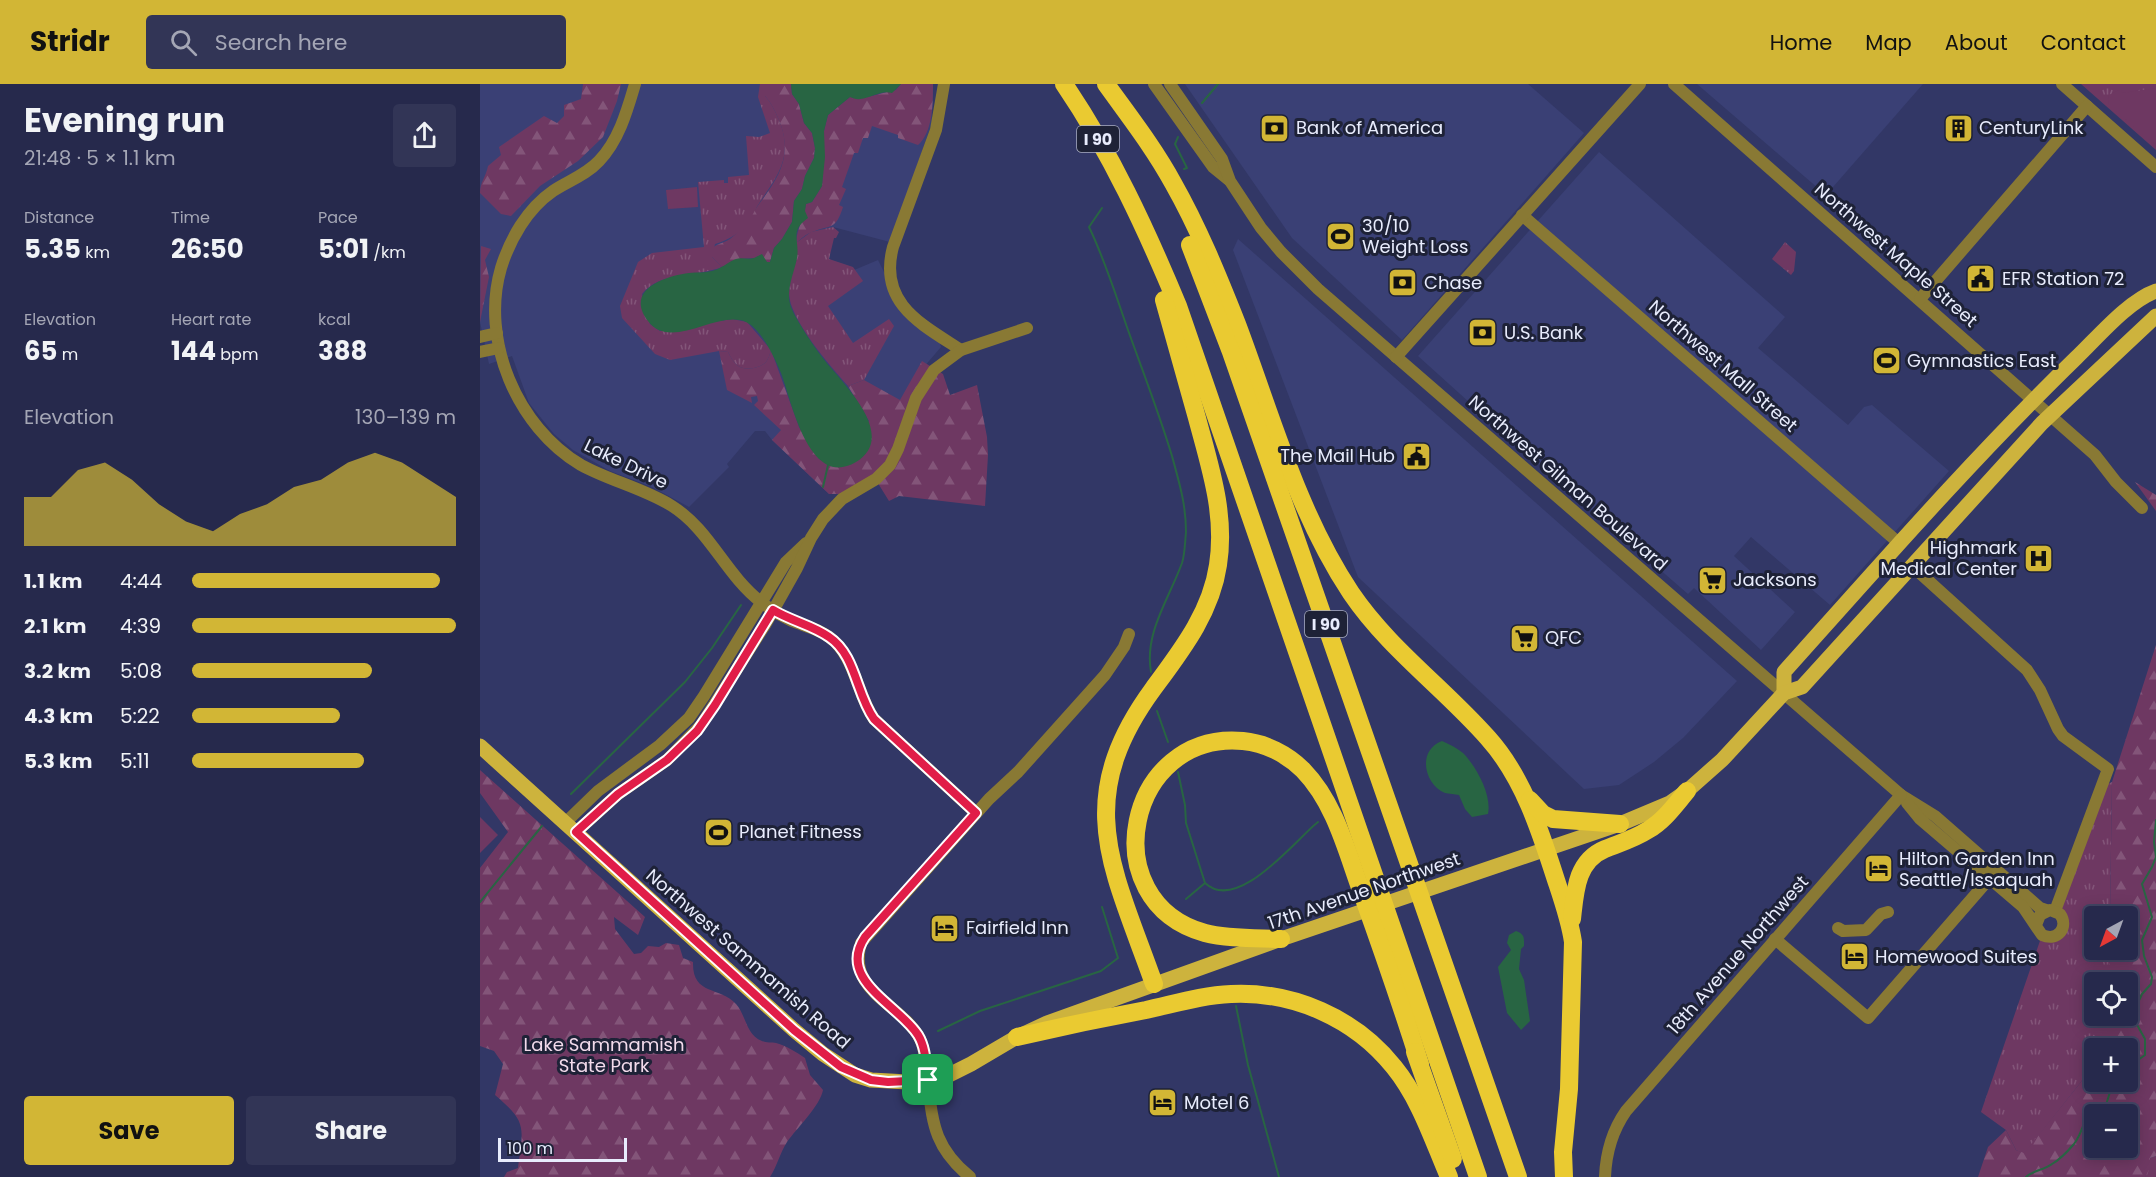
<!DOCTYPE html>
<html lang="en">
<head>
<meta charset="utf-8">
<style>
  :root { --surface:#26294c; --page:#323556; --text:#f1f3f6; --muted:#a4a6b5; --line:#424564; --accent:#d2b635 }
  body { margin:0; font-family:Poppins,sans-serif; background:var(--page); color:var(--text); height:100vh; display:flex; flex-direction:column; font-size:22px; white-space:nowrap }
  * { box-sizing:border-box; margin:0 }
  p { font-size:20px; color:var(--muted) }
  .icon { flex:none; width:33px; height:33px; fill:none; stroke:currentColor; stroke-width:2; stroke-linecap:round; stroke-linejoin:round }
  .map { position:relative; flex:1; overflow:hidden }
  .side { display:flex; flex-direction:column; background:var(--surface); width:480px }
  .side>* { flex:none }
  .needle { width:39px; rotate:221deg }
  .controls { position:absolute; left:1604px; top:822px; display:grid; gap:12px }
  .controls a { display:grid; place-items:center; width:54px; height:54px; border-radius:6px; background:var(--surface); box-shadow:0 3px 15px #0003,0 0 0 2px var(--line); font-size:30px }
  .scale { position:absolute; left:18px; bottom:15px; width:129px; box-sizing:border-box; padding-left:6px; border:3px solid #e8ecfd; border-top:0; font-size:16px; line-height:21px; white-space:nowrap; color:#e8ecfd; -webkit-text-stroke:4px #1e2237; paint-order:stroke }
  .pin { position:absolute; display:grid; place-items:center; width:51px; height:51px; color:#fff; margin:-26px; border-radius:12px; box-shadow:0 3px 9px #0006 }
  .round { display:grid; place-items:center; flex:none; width:63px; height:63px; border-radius:6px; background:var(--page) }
  .head { display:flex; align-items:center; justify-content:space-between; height:102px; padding:0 24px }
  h1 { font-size:33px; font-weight:700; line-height:45px }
  .stats { display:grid; grid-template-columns:repeat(3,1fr); gap:9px; height:102px; padding:6px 24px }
  .stats div { display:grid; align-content:center }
  .stats b { font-size:26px; font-weight:700 }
  .stats small { font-size:16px; font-weight:400 }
  .stats p { font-size:16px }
  .chart { height:168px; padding:12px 24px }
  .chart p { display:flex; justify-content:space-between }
  .chart svg { width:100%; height:108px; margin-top:6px; fill:var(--accent); opacity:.7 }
  .cta { display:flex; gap:12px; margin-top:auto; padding:12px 24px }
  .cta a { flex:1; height:69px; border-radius:6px; background:var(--accent); color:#111; font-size:24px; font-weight:700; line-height:69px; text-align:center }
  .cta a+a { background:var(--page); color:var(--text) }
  ul { padding:0 24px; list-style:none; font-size:20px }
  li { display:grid; grid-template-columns:96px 72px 1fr; align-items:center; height:45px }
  li i { height:15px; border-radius:8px; background:var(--accent) }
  header { display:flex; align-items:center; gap:36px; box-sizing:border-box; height:84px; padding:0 30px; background:var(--accent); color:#111 }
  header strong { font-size:28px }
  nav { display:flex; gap:33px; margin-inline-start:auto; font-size:21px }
  .search { width:420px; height:54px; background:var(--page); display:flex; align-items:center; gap:15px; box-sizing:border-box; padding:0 21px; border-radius:6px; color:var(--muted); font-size:22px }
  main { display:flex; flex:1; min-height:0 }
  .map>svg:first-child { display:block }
</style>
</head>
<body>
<header>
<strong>Stridr</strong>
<div class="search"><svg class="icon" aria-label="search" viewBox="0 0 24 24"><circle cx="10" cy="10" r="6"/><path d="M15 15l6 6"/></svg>Search here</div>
<nav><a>Home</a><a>Map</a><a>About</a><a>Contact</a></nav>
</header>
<main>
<section class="side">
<div class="head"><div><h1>Evening run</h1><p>21:48 · 5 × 1.1 km</p></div><a class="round"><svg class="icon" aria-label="share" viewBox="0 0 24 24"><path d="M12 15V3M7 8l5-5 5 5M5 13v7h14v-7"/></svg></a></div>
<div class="stats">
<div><p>Distance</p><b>5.35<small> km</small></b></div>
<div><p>Time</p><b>26:50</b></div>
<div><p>Pace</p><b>5:01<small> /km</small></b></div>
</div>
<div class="stats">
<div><p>Elevation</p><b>65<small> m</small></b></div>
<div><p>Heart rate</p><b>144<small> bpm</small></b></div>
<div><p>kcal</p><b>388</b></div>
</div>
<div class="chart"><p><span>Elevation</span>130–139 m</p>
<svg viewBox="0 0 160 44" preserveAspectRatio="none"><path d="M0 44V24L10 24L20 13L30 10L40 17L50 27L60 34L70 38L80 31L90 27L100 20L110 17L120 10L130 6L140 10L150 17L160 24V44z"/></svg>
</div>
<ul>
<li><b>1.1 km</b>4:44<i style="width:94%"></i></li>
<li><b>2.1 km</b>4:39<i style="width:100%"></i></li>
<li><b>3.2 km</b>5:08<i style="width:68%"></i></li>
<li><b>4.3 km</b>5:22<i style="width:56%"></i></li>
<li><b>5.3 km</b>5:11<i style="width:65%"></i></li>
</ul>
<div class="cta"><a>Save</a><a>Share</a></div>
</section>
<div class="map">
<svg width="1676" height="1093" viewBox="0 0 1676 1093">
  <defs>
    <pattern id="grass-tufts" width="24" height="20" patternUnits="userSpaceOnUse" patternTransform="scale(1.5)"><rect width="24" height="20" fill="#6e3862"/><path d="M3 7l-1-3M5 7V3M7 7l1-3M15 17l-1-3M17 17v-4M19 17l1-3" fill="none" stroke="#835579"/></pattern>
    <pattern id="forest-firs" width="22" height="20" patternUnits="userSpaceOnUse" patternTransform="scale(1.5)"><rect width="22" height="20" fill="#6e3862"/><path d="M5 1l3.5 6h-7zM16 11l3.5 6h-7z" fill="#835579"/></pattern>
  </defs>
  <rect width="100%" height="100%" fill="#323766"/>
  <!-- built -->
  <g fill="#3a4075">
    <path d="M0 0H453L452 39 410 158 353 143 347 149 339 169 367 189 398 176 405 190 409 206 459 256 461 263 437 291 421 327 355 408 349 410 292 356 285 347H275L247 380 249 383 209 423 172 403 130 387 93 366 74 350 49 319 32 272 9 280 0 238Z"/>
    <path d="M705 0H1048L1104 49 922 256 812 154Z"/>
    <path d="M1217 0H1443L1346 111Z"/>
    <path d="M1119 68 1305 233 1278 264 1368 341 1384 323 1392 321 1469 387 1350 521 1271 453 1254 472 1315 528 1281 566 1214 504 1208 510 1041 365 938 272Z"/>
    <path d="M758 155 1257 597 1203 654 1174 678 1139 701 1104 705 878 493 753 166Z"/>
  </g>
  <!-- grass -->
  <g fill="url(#grass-tufts)">
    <path d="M280 0H285V12C292 20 295 27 299 36 314 73 298 91 278 121 275 125 275 130 273 134 265 146 249 156 235 160L232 173 242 183C217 193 180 187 162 210L170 240 180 247 252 235 267 238 291 266C290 270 288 276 285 279 278 285 264 287 257 281 253 278 250 272 248 268L239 267 190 276 175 270 142 234 140 222 158 178 172 169 224 163 218 98 244 96V99H248V93L269 91 266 52 279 53 290 49 278 13Z"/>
    <path d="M1601 0H1676V66Z"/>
    <path d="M353 143 359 148 356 154H354L349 175 373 183 383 197 348 222 373 259 409 235 414 242 384 296 368 302C351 283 309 235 309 209 309 191 319 177 316 159L331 148Z"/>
    <path d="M1305 158 1316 168 1314 187 1311 191 1292 175Z"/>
    <path d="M1632 698 1630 832H1614V866H1629V898H1614V932H1628V952L1621 964H1614V976L1601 998 1544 1070 1536 1066 1526 1046 1501 1028 1562 851 1575 853 1580 830 1621 703Z"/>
    <path d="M1676 1072V1093H1665L1670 1074Z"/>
  </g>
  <!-- forest -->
  <g fill="url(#forest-firs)" fill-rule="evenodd">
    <path d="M103 0H141L137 17 123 53 98 77 60 102 31 132 21 130 0 109C0 98 6 93 8 82L21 71 19 63 64 32 77 39 84 32V21L101 15Z"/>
    <path d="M285 0H311L312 10 319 20 324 39 332 49 335 64 334 74 325 92 322 105 314 117 312 138 302 155 294 164 290 178H287L278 172 275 174 258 175 242 183 232 173 231 166C236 159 243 160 250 155 255 151 259 147 264 143 272 135 273 128 279 120 300 92 313 71 299 36 295 27 292 20 285 12Z"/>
    <path d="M421 0H453C453 19 453 48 438 61L418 54V51L392 42 388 54H383L378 69H374L362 103 366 105 359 121 363 123C355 147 352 140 332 148 326 150 321 155 316 159 317 144 324 135 326 120L332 118 342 102 344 47 348 31 370 13C385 16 400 9 416 6Z"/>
    <path d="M1 162 11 165 5 176 9 193 0 238Z"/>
    <path d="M291 266 319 343 339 375 389 337 368 302 384 296 420 316 442 277 463 290 470 311 497 301 507 353 508 371 505 422 419 412 409 417 396 396 370 410H349L292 356 301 346 274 321 278 317 277 312 271 313 272 319 247 306 239 267 248 268C250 272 253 278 257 281 264 287 278 285 285 279 288 276 290 270 291 266Z"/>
    <path d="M1655 398 1676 411V427Z"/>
    <path d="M1676 561V1072L1670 1074V1084L1665 1093H1498L1508 1063 1526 1046 1536 1066 1544 1069 1601 998 1614 976V998H1647V964H1621L1628 952V932H1647V898H1629V866H1647V832H1630L1632 698ZM1614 1030H1647V1064H1614Z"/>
    <path d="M0 686 165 833 158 851 134 833 135 845 154 870 161 869 168 862 179 863 186 859 199 861 203 874 213 878C212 912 240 902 256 920 266 931 266 951 282 957 286 959 292 958 296 959 307 962 316 968 325 974L330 991 343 1006C340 1022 317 1044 307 1058 300 1069 297 1082 290 1093H24L27 1088 38 1084C43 1043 48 1039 15 1011L23 980 14 967 0 962V784L28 748 0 709Z"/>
  </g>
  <!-- pitch -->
  <g fill="#6e3862">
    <path d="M1676 4V60L1671 58 1628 20 1629 11 1641 5 1642 9Z"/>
    <path d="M217 103 218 123 188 125 186 106Z"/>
    <path d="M0 733 18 751 0 769Z"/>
  </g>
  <!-- water -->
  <g fill="#286543">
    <path d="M311 0H421L412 9C400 6 392 14 380 15 377 16 373 14 370 13L348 31 344 47 345 73 342 102 332 118 326 120 325 127 328 134C309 147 320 157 317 174 314 190 305 206 311 223 316 236 333 261 342 273 360 297 420 351 376 378 329 406 312 318 301 289 294 273 282 246 266 238 238 225 191 268 168 237 144 206 185 192 209 189 217 188 225 189 232 187 241 185 248 178 256 175 262 173 268 176 274 174 277 173 279 171 282 170L287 178H290L294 164 302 155 312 138 314 117 322 105 325 92 334 74 335 64 332 49 324 39 319 20 312 10Z"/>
    <path d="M962 657C969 660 977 664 983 669 996 682 1012 711 1008 730L992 733 985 725 979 711C975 710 969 710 965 709 945 701 936 667 962 657Z"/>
    <path d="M1036 847C1045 850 1044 854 1044 862L1041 865 1039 885 1044 896 1050 937 1041 946 1027 929 1018 883 1031 866 1027 859 1029 851Z"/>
  </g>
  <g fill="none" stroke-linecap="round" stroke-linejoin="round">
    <!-- stream -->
    <g stroke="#286543" stroke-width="2">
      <path d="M722 19 738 0"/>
      <path d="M698 53 695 60 707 84 704 85"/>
      <path d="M622 124 609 143C625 176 636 212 648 246 663 288 679 329 692 372 699 398 706 420 706 448 705 457 705 470 702 479 689 515 664 549 671 588"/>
      <path d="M343 403 348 381"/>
      <path d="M677 627 688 658"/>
      <path d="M698 688 705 721 706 739 725 799C758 830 816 755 838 738"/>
      <path d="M91 710 205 598 232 564 261 521"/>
      <path d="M706 815 725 799"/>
      <path d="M0 818 62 742"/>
      <path d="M756 922 768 981 799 1093"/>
      <path d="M458 947 500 927 621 887 638 874 622 823"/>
      <path d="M1647 984 1665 971V955L1656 939V923L1662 910 1671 900 1672 893 1664 872 1662 856 1672 833 1662 800 1672 783 1676 773 1674 758 1676 736"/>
      <path d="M1546 1093C1554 1086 1564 1086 1572 1080 1579 1076 1588 1067 1594 1060 1607 1043 1599 1031 1626 1021L1633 998"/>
    </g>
    <!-- minor -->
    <g stroke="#897934" stroke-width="12">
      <path d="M155 0C147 27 139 56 119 77 106 91 88 97 73 107 47 125 30 155 21 184 0 256 37 343 101 381 130 397 163 404 192 422 230 446 245 490 281 518 290 525 301 532 312 537 327 543 344 546 356 559 376 580 378 612 394 635L496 729"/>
      <path d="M464 0 456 46 413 163C398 219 441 240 481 266"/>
      <path d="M674 0 733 83 749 96"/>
      <path d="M690 0 742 75 750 97 781 144 801 168 838 205 1421 711 1455 732 1560 824 1566 826"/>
      <path d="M1194 0 1615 371 1636 398 1662 424"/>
      <path d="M1582 0 1676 83"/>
      <path d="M1042 131 1420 460"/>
      <path d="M1440 215 1607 22"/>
      <path d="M0 253 17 249"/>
      <path d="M0 268 19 264"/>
      <path d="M916 273 1160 0"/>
      <path d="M1431 481 1547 586 1560 606 1578 645 1583 652 1628 685 1575 827"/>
      <path d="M1427 719 1440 735 1543 823 1562 851C1578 858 1589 843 1580 830L1570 826 1560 831 1556 841"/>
      <path d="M86 738 118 707 180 661 209 634 224 612 306 478 326 459"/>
      <path d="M96 748 138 710 187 676 221 641 285 541 317 484 331 454 343 435 362 415 396 395 410 381 418 365 436 314 454 286 481 266 547 244"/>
      <path d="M1358 844 1363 847 1386 846 1401 830 1408 828"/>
      <path d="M1295 855 1388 934 1509 795"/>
      <path d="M490 1093C450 1060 453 1034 446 986 445 976 445 964 440 955 421 918 367 910 381 859L509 715 538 688 625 591 644 563 649 550"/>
      <path d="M1125 1093C1126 1068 1132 1047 1146 1027L1421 711"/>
    </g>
    <!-- major -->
    <g stroke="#cdb33d" stroke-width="15">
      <path d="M1304 609V588C1399 482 1494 373 1596 274 1618 253 1648 217 1676 207"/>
      <path d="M0 662 314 946 343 970 375 991 391 996 428 998 467 992 491 980 537 953 567 939 801 855 1140 740 1190 719 1207 707 1242 676 1304 609 1322 603 1562 339 1676 232"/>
    </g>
    <!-- highway -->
    <g stroke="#eaca31" stroke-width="18">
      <path d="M584 0C631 69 666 145 698 222L998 1093"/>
      <path d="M626 0C649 32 674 64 693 99 718 143 738 192 757 240 791 330 817 428 871 509 909 565 964 604 1008 654 1043 693 1060 746 1076 796 1083 817 1090 837 1093 858L1089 1005 1083 1068 1084 1093"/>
      <path d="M710 161 751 268 1038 1093"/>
      <path d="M1050 716 1063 730 1073 735 1140 740"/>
      <path d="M1092 835C1095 808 1096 777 1125 765 1140 759 1154 755 1168 746 1184 737 1195 721 1207 707"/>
      <path d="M801 855C778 854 747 855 725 849 611 817 647 646 763 657 785 659 807 670 823 686 856 720 867 769 883 812 903 868 922 923 940 980"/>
      <path d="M674 900C633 784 591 717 673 605 701 567 731 529 738 481 746 430 730 383 717 334 706 295 695 255 684 216"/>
      <path d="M537 953C580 943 623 934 666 926 694 920 722 911 751 910 813 907 875 934 914 983 940 1015 953 1056 969 1093"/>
      <path d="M935 968 973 1075"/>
    </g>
  </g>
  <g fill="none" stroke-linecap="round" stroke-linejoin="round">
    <defs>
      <path id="route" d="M293 526C311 537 332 541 349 553 376 571 376 610 394 635L496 729 385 853C356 896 419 921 438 951 446 964 446 981 448 996L408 998 391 996 361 983 314 946 96 748 138 710 187 676 217 647 235 621Z"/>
    </defs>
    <!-- route casing -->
    <use href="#route" stroke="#fff" stroke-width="12"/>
    <!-- route -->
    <use href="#route" stroke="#e11d48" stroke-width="8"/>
  </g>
  <!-- icons -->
  <defs>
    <symbol id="bank-square" viewBox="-11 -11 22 22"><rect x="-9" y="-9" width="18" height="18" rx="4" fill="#d2b635" stroke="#1e2237"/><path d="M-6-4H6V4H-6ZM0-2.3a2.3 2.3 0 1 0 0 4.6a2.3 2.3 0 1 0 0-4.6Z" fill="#111"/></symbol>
    <symbol id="building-square" viewBox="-11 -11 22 22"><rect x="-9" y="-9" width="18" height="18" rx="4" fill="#d2b635" stroke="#1e2237"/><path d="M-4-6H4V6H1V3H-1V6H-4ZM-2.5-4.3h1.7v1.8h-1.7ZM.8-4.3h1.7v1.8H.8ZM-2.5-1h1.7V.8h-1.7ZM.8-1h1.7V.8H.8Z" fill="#111"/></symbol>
    <symbol id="stadium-square" viewBox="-11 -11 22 22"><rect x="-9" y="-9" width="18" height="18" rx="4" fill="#d2b635" stroke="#1e2237"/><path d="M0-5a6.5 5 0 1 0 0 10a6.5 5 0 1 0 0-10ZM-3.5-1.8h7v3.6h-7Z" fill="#111"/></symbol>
    <symbol id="civic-square" viewBox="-11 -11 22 22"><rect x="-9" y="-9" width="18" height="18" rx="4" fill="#d2b635" stroke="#1e2237"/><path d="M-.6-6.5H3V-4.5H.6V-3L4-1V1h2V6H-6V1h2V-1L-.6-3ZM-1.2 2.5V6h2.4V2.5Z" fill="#111"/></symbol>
    <symbol id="hospital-square" viewBox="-11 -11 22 22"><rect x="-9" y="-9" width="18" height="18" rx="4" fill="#d2b635" stroke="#1e2237"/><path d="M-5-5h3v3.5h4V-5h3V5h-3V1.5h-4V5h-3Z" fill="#111"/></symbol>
    <symbol id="supermarket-square" viewBox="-11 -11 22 22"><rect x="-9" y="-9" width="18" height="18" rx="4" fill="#d2b635" stroke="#1e2237"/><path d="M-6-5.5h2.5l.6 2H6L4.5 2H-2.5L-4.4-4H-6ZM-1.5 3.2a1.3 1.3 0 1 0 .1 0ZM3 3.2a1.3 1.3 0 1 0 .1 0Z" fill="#111"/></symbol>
    <symbol id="hotel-square" viewBox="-11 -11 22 22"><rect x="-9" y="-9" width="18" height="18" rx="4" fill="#d2b635" stroke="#1e2237"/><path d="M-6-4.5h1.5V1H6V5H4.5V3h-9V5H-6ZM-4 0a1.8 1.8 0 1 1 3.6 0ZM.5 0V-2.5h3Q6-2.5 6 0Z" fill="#111"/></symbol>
  </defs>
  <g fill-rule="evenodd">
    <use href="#bank-square" x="778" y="28" width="33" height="33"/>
    <use href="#building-square" x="1462" y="28" width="33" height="33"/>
    <use href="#stadium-square" x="844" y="136" width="33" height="33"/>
    <use href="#civic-square" x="1484" y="178" width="33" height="33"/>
    <use href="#bank-square" x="906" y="182" width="33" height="33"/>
    <use href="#bank-square" x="986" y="232" width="33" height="33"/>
    <use href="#stadium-square" x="1390" y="260" width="33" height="33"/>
    <use href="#civic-square" x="920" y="356" width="33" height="33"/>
    <use href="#hospital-square" x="1542" y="458" width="33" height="33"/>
    <use href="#supermarket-square" x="1216" y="480" width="33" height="33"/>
    <use href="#supermarket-square" x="1028" y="538" width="33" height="33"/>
    <use href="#stadium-square" x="222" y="732" width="33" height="33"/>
    <use href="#hotel-square" x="1382" y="768" width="33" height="33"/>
    <use href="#hotel-square" x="448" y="828" width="33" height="33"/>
    <use href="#hotel-square" x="1358" y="856" width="33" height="33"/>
    <use href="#hotel-square" x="666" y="1002" width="33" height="33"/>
  </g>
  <g text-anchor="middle" stroke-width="6" stroke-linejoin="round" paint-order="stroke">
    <!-- shield labels -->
    <g fill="#1e2237" stroke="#abafc2" stroke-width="1.5">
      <rect x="597" y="42" width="42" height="26" rx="4.5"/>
      <rect x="825" y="527" width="42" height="26" rx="4.5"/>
    </g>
    <g font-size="16" font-weight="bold" fill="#e8ecfd">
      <text x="618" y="61">I 90</text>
      <text x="846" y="546">I 90</text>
    </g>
    <!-- poi labels -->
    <g font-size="18" fill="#e8ecfd" stroke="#1e2237" text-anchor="start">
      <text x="816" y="50">Bank of America</text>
      <text x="1499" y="50">CenturyLink</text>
      <text x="882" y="148">30/10<tspan x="882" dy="21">Weight Loss</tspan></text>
      <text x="1522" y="201">EFR Station 72</text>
      <text x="944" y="205">Chase</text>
      <text x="1024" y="255">U.S. Bank</text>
      <text x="1427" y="283">Gymnastics East</text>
      <text x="915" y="378" text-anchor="end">The Mail Hub</text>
      <text x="1537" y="470" text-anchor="end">Highmark<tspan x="1537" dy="21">Medical Center</tspan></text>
      <text x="1253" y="502">Jacksons</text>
      <text x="1065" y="560">QFC</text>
      <text x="259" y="754">Planet Fitness</text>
      <text x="1419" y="781">Hilton Garden Inn<tspan x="1419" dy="21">Seattle/Issaquah</tspan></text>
      <text x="486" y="850">Fairfield Inn</text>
      <text x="1395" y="879">Homewood Suites</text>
      <text x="704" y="1025">Motel 6</text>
    </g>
    <!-- street labels -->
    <g font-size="18" fill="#e8ecfd" stroke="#1e2237">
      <text transform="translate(1416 171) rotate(41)" y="6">Northwest Maple Street</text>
      <text transform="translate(1243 282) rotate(41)" y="6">Northwest Mall Street</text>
      <text transform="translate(146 380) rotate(26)" y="6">Lake Drive</text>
      <text transform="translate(1088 399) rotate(41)" y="6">Northwest Gilman Boulevard</text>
      <text transform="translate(884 807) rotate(-19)" y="6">17th Avenue Northwest</text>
      <text transform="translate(1258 871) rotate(-49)" y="6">18th Avenue Northwest</text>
      <text transform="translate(268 875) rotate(41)" y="6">Northwest Sammamish Road</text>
    </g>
    <!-- park labels -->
    <g font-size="18" fill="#f3dbec" stroke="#1e2237">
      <text x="124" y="967">Lake Sammamish<tspan x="124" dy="21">State Park</tspan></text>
    </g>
  </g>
</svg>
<div class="controls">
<a><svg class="needle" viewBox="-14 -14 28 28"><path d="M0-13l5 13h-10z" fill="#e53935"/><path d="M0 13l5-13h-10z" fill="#a4a6b5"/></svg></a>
<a><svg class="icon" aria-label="locate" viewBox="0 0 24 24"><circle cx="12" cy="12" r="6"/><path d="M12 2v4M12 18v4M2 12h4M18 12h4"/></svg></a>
<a>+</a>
<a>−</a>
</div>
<div class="scale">100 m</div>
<div class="pin" style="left:448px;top:996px;background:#1e9e55"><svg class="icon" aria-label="arrive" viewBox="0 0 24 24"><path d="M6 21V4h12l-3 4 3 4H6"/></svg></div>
</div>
</main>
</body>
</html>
